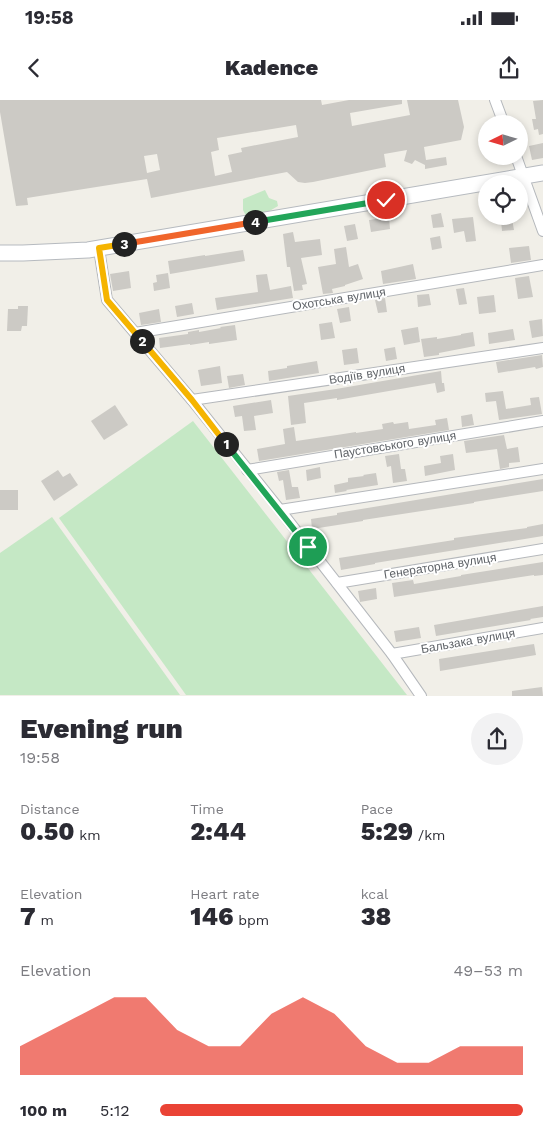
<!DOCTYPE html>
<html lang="en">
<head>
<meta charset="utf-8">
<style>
  :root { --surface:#fff; --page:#f2f2f3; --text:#2b2b33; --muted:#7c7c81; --accent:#ea4335 }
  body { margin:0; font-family:"Work Sans",sans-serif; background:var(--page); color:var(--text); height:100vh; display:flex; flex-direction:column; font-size:19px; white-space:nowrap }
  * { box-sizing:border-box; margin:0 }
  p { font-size:16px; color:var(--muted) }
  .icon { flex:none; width:28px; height:28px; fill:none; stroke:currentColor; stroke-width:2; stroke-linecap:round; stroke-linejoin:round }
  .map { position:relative; height:596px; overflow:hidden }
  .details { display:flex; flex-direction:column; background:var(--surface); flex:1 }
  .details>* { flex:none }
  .needle { width:32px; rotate:265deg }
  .tools { position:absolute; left:478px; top:15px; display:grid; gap:10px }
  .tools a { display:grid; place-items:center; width:50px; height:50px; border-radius:50%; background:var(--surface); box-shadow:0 2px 8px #0003; font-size:25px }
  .pin { position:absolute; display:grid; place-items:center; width:42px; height:42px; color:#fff; margin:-21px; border:2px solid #fff; border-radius:50%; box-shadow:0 1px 5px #0007 }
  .km { position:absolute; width:25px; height:25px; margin:-12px; border-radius:50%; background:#222; color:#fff; font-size:14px; line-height:25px; text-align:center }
  .round { display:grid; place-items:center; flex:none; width:52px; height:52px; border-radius:26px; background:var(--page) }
  .headline { display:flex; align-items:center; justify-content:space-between; height:85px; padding:0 20px }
  h1 { font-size:28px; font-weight:800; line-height:38px }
  .metrics { display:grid; grid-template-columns:repeat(3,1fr); gap:8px; height:85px; padding:5px 20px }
  .metrics div { display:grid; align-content:center }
  .metrics b { font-size:25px; font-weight:800 }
  .metrics small { font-size:14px; font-weight:400 }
  .metrics p { font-size:14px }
  .chart { height:140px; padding:10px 20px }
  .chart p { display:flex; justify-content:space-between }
  .chart svg { width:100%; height:90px; margin-top:5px; fill:var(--accent); opacity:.7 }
  ul { padding:0 20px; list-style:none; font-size:16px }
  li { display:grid; grid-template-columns:80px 60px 1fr; align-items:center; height:38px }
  li i { height:12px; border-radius:6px; background:var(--accent) }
  .status { display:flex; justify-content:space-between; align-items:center; height:35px; padding:0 25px; background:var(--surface); direction:ltr }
  .status svg { height:14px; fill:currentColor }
  header { display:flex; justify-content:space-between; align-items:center; height:65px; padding:0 20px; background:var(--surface); font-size:22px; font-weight:800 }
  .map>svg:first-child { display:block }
</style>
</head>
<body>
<div class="status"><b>19:58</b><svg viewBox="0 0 49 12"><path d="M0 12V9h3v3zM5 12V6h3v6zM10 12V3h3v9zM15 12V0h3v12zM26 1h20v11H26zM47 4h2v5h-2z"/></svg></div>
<header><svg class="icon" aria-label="back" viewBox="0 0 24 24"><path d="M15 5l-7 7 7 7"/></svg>Kadence<svg class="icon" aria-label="share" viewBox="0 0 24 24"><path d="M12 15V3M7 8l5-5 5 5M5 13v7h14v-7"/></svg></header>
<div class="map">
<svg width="543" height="596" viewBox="0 0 543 596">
  <rect width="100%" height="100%" fill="#f1efe8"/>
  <!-- green -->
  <g fill="#c5e8c5">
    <path d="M265 90 269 98 277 101 278 106 261 116H246L243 110V99Z"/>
    <path d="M193 321 407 595H186L59 418Z"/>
    <path d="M52 417 180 595H0V453Z"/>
  </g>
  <!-- building -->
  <g fill="#cccac5" fill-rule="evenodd">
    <path d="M0 0H321L322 5 349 0H402V4L350 13 352 26 410 15 407 0H458L464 27 461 40 424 47 426 60 446 57 447 65 425 69V65L415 60 412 64 404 61 407 50 384 54 386 67 313 82 305 83 298 82 287 72 151 98 147 79 27 98 28 105 16 106 0 12ZM296 25 298 37 241 48 242 52 228 55 232 72 215 76 211 52 219 50 217 38ZM157 54 160 70 147 73 144 56Z"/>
    <path d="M543 0V34L539 35 538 29 534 30 532 19H536L533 1Z"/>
    <path d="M543 43V58L532 60 529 46Z"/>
    <path d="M441 113 444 127 433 128 431 115Z"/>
    <path d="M389 117 390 129 371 132 369 120Z"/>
    <path d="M473 117 476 141 466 142 464 131 454 133 452 119Z"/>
    <path d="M512 119 514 130 502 131 501 120Z"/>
    <path d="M355 124 358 139 347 141 344 126Z"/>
    <path d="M293 132 295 142 320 139 322 155 301 158 307 184 302 185 303 190 294 191 290 167H287L283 134Z"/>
    <path d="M440 136 442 148 432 150 430 138Z"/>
    <path d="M529 146 531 160 511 163 509 148Z"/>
    <path d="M346 147 349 167 358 164 363 179 345 185V186L332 189 333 193 323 194 318 167 336 164 334 149Z"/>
    <path d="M243 150 245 161 170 174 168 161 205 155V156Z"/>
    <path d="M413 164 416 179 383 184 381 171Z"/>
    <path d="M129 171 131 188 113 191 110 174Z"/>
    <path d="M168 173 170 188 154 191 153 183 157 182 156 175Z"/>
    <path d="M267 174 270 190 291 186 293 198 217 210 215 198 258 192 256 175Z"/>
    <path d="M529 176 533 197 518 199 515 178Z"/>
    <path d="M464 188 467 204 459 205 456 189Z"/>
    <path d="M429 194 431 205 418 207 417 195Z"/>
    <path d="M494 195 496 212 479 214 477 197Z"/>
    <path d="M385 198 387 212 378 213 375 200Z"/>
    <path d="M192 203 194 214 177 217 175 206Z"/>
    <path d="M18 206H28L27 226H22L21 231H7L8 209H18Z"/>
    <path d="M349 207 351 221 340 223 337 209Z"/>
    <path d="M159 209 161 222 141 225 139 213Z"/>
    <path d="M542 219 543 236 532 238 529 221Z"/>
    <path d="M332 222 335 238 321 240 319 224Z"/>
    <path d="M235 225 237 240 209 244V242L190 245V244L160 248 159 238 188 234V232L199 230V232L221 228 220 227Z"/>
    <path d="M418 227 420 242 404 245 401 230Z"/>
    <path d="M513 229 515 240 489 244 488 233Z"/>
    <path d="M473 232 475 246 439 253V255L424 257 421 239 437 237V239L461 235V234Z"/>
    <path d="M395 247 397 259 386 261 384 249Z"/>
    <path d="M357 248 359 263 344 265 342 250Z"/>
    <path d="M542 255 543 267 536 269 535 267 498 273 496 262Z"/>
    <path d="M317 261 319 273 269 281 268 271 287 268V266Z"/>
    <path d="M220 266 222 283 201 286 198 270Z"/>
    <path d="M441 271 442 283H444L445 291 437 293 435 283 337 300V298L304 303 306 323 291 325 288 296 336 289Z"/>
    <path d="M243 274 245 285 229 288 227 276Z"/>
    <path d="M503 291 506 309 531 305 530 298 539 297 542 314 499 320 496 301 486 302 485 293Z"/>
    <path d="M271 300 273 313 254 316 256 330 244 331 242 316 235 317 233 306Z"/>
    <path d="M115 305 128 325 104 340 91 321Z"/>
    <path d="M472 314 474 325 462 327 461 316Z"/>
    <path d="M447 318 449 330 259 361 257 349 285 344 283 329 294 327 296 341 337 335 356 332V333L383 329 382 324 393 322 394 324 408 322 409 329 436 325 435 320Z"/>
    <path d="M504 335 507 349 518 347 520 362 509 363V367L500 369 497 349 466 353 464 341Z"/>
    <path d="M399 354 401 369H405L407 381 393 383 391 366 387 367 385 356Z"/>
    <path d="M453 354 455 370 425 376 424 366 441 363 440 356Z"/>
    <path d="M320 367 321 378 307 381 306 370Z"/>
    <path d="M58 370 63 377 70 373 78 385 54 401 41 381Z"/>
    <path d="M289 370 292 387H298L300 398 286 400 283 380 279 381 277 372Z"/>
    <path d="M376 373 378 385 346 390 347 391 335 393 334 385 348 382V378L364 376 363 375Z"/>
    <path d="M543 379V391L474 402V403L363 420V421L312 429 311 419 337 415V413Z"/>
    <rect x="0" y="390" width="18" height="20"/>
    <path d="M543 424V436L375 463V464L341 470 339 458 454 440V438L527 428V427Z"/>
    <path d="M543 462V475L534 476V475L394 497 392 483 413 480 414 484 461 476V475Z"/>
    <path d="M376 488 377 499 360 502 358 491Z"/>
    <path d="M543 506V517L530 519 531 520 436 536 434 525Z"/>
    <path d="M419 527 421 538 396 542 394 531Z"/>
    <path d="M534 544 536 555 440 571 439 559Z"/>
    <path d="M542 587 543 596H512V591Z"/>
  </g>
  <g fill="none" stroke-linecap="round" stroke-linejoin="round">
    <defs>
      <g id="minor">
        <path d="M495 0 504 24"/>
        <path d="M516 56 543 131"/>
        <path d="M99 149 107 200 192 300 280 410 392 554 421 596"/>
        <path d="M135 233 543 165"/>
        <path d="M192 300 543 248"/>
        <path d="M247 370 543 321"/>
        <path d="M280 410 543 369"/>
        <path d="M337 483 543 449"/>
        <path d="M392 554 543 528"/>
      </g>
      <path id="secondary" d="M0 153H23L88 150 543 73"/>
    </defs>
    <!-- minor casing -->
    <use href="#minor" stroke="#b5b8bc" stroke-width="12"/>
    <!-- secondary casing -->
    <use href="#secondary" stroke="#b6babf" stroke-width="17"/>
    <!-- minor -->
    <use href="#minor" stroke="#fff" stroke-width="10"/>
    <!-- secondary -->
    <use href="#secondary" stroke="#fff" stroke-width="15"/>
  </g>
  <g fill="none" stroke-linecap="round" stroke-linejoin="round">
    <defs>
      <path id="split-1" d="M226 344 308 447"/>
      <path id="split-2" d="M142 241 192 300 226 344"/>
      <path id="split-3" d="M124 144 99 148 107 200 142 241"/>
      <path id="split-4" d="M124 144 255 122"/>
      <path id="split-5" d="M255 122 386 100"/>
    </defs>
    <!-- split-1 casing -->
    <use href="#split-1" stroke="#fff" stroke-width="10"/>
    <!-- split-2 casing -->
    <use href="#split-2" stroke="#fff" stroke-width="10"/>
    <!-- split-3 casing -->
    <use href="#split-3" stroke="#fff" stroke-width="10"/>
    <!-- split-4 casing -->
    <use href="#split-4" stroke="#fff" stroke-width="10"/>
    <!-- split-5 casing -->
    <use href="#split-5" stroke="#fff" stroke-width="10"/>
    <!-- split-1 -->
    <use href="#split-1" stroke="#22a559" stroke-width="6"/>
    <!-- split-2 -->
    <use href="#split-2" stroke="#f5b400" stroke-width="6"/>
    <!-- split-3 -->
    <use href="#split-3" stroke="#f5b400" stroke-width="6"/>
    <!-- split-4 -->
    <use href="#split-4" stroke="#f0652b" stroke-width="6"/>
    <!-- split-5 -->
    <use href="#split-5" stroke="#22a559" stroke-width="6"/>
  </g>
  <g text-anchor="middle" stroke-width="4" stroke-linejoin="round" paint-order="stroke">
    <!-- street labels -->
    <g font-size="12" fill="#5f6368" stroke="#fff">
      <text transform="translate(339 199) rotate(-9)" y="4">Охотська вулиця</text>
      <text transform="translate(367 274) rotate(-9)" y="4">Водіїв вулиця</text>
      <text transform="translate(395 345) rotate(-9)" y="4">Паустовського вулиця</text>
      <text transform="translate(440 466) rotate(-9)" y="4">Генераторна вулиця</text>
      <text transform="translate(468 541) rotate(-10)" y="4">Бальзака вулиця</text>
    </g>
  </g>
</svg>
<div class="tools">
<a><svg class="needle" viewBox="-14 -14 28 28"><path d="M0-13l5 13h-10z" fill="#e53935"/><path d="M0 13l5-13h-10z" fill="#7c7c81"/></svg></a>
<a><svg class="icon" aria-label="locate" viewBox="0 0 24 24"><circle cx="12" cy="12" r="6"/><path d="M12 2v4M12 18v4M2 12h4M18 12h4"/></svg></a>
</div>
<div class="pin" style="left:308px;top:447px;background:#1e9e55"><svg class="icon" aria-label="arrive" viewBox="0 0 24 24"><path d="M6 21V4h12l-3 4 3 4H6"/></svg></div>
<div class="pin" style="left:386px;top:100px;background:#d93025"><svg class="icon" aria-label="check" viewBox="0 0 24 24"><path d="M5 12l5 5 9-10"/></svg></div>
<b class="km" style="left:226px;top:344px">1</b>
<b class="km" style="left:142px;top:241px">2</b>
<b class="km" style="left:124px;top:144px">3</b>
<b class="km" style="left:255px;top:122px">4</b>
</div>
<section class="details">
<div class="headline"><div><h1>Evening run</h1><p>19:58</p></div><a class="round"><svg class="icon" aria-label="share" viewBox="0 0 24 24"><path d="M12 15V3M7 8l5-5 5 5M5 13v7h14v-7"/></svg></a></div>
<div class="metrics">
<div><p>Distance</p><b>0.50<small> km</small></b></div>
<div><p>Time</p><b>2:44</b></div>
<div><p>Pace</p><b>5:29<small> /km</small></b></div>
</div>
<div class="metrics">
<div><p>Elevation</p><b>7<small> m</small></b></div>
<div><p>Heart rate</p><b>146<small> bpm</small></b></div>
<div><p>kcal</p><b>38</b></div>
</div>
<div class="chart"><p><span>Elevation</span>49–53 m</p>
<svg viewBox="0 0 160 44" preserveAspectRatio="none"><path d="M0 44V30L10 22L20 14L30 6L40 6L50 22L60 30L70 30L80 14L90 6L100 14L110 30L120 38L130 38L140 30L150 30L160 30V44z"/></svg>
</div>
<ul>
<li><b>100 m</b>5:12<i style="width:100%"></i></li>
</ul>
</section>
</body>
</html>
